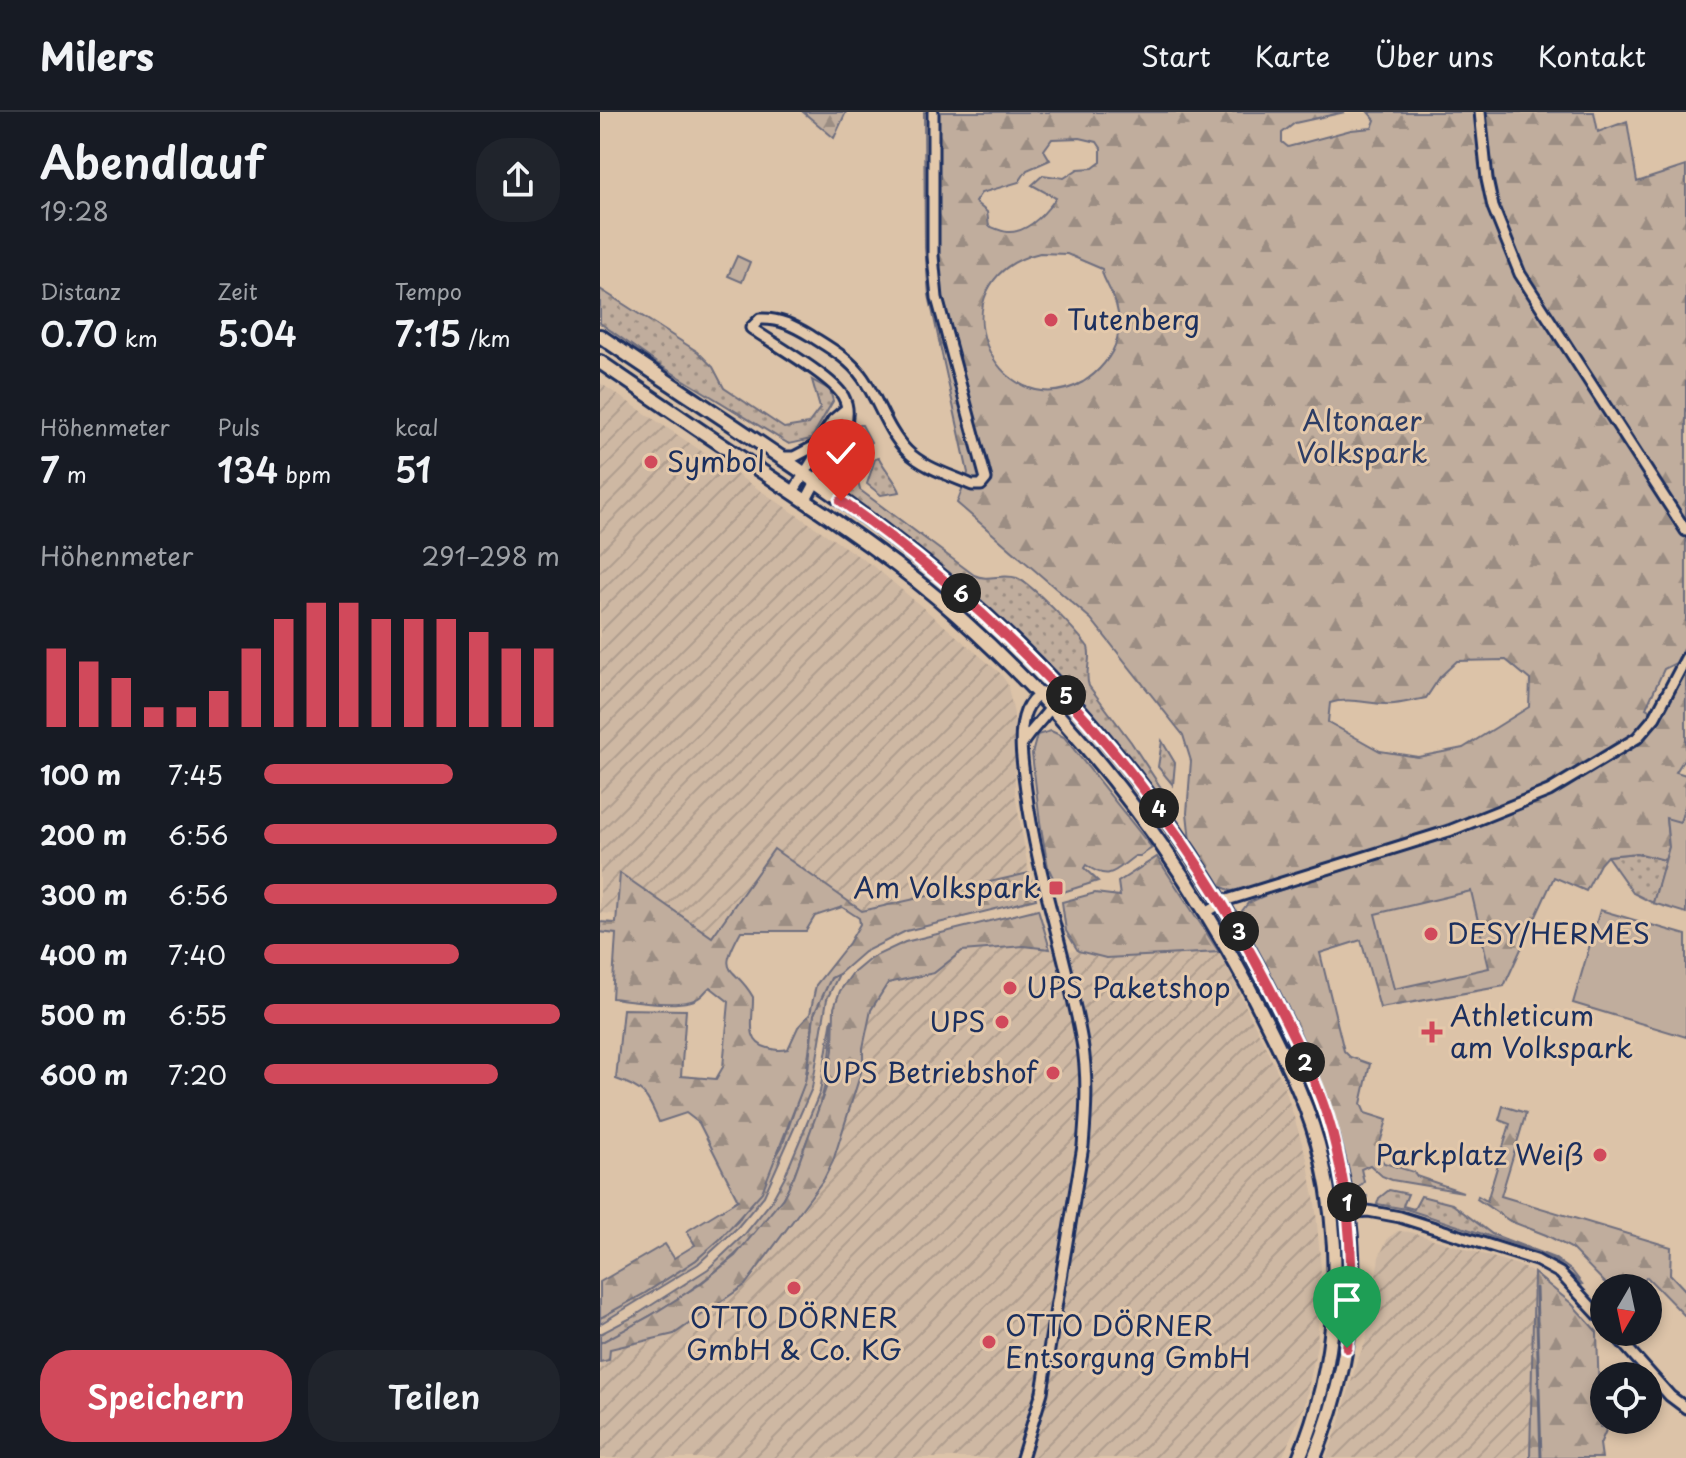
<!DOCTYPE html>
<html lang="de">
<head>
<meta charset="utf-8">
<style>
  :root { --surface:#171b24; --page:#20242c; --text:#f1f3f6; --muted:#9ea1a6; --line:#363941; --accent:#d1495b }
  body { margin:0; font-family:"Playpen Sans",sans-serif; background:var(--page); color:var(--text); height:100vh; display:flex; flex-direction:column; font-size:30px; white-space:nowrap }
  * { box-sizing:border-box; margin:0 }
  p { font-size:26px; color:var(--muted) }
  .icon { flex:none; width:44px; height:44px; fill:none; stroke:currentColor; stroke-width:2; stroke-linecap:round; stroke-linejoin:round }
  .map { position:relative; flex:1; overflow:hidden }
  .drawer { display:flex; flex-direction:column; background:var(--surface); width:600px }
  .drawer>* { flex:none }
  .needle { width:52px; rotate:189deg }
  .buttons { position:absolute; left:990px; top:1162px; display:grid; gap:16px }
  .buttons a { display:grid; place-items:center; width:72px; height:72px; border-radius:50%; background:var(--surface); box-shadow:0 4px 12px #0003; font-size:40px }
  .pin { position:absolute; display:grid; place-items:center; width:68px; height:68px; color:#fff; margin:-82px -34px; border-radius:50% 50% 50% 0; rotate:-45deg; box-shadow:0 0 8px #0007 }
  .pin .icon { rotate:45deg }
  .km { position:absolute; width:40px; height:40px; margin:-20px; border-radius:50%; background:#222; color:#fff; font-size:22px; line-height:40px; text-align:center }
  .round { display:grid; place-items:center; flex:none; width:84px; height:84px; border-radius:32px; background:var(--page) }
  .head { display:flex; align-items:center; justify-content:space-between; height:136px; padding:0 40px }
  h1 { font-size:44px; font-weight:600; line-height:60px }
  .figures { display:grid; grid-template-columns:repeat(3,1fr); gap:12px; height:136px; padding:8px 40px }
  .figures div { display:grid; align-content:center }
  .figures b { font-size:34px; font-weight:600 }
  .figures small { font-size:22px; font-weight:400 }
  .figures p { font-size:22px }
  .chart { height:224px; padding:16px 40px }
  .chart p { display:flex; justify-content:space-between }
  .chart svg { width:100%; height:144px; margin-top:8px; stroke:var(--accent); stroke-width:6 }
  .action { display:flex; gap:16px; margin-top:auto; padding:16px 40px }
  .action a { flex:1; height:92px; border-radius:32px; background:var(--accent); color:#fff; font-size:32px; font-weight:600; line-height:92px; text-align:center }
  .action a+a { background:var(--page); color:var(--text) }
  ul { padding:0 40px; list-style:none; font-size:26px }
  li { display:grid; grid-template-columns:128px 96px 1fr; align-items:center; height:60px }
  li i { height:20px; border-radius:10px; background:var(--accent) }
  header { display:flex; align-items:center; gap:48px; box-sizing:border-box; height:112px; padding:0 40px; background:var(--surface); border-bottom:2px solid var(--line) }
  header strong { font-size:38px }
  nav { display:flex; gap:44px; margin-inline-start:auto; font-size:28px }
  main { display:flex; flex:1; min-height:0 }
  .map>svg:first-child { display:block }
</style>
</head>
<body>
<header>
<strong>Milers</strong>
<nav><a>Start</a><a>Karte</a><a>Über uns</a><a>Kontakt</a></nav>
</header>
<main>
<section class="drawer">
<div class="head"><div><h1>Abendlauf</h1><p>19:28</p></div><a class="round"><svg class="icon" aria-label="share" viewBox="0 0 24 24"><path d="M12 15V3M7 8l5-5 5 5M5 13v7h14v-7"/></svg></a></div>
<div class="figures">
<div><p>Distanz</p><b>0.70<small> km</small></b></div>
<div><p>Zeit</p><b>5:04</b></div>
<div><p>Tempo</p><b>7:15<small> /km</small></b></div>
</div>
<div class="figures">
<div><p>Höhenmeter</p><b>7<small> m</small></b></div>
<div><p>Puls</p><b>134<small> bpm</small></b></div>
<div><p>kcal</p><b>51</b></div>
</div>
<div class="chart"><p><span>Höhenmeter</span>291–298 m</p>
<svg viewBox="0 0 160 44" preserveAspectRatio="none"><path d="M5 44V20M15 44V24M25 44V29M35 44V38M45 44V38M55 44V33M65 44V20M75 44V11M85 44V6M95 44V6M105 44V11M115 44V11M125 44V11M135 44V15M145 44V20M155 44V20"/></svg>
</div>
<ul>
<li><b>100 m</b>7:45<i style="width:64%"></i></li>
<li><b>200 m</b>6:56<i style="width:99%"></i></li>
<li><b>300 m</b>6:56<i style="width:99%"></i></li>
<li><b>400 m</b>7:40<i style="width:66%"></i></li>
<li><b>500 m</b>6:55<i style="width:100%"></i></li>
<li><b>600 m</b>7:20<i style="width:79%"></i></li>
</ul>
<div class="action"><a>Speichern</a><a>Teilen</a></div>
</section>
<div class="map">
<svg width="1086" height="1346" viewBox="0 0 1086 1346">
  <defs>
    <pattern id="industrial-furrows" width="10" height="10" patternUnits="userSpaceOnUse" patternTransform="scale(2)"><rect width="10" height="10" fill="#ceb8a3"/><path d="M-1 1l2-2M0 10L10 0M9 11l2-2" fill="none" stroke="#b09e8f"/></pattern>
    <pattern id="green-dots" width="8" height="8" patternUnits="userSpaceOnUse" patternTransform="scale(2)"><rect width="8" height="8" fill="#c0ad9d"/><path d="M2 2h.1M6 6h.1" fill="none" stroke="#9b8d83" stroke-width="1.8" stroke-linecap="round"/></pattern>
    <pattern id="forest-firs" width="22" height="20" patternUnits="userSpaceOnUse" patternTransform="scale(2)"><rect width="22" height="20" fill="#c0ad9d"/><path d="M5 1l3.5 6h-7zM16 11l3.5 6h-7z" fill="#9b8d83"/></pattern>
  </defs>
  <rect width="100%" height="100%" fill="#dcc3a8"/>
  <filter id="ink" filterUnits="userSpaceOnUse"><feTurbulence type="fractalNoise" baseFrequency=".0125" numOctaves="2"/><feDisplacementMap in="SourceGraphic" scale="16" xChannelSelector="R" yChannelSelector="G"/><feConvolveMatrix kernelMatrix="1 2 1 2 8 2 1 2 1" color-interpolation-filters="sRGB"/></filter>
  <g filter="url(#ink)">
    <!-- built -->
    <path fill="#ceb8a3" d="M871 779 890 856 793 877 774 802Z"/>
    <!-- industrial -->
    <g fill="url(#industrial-furrows)">
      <path d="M0 271 276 456 400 561 407 571 414 602 415 682 429 761 262 800 174 738 112 825 33 804 0 801Z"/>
      <path d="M424 834 477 839 506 846 619 840 632 866 684 973 707 1047 715 1090 721 1156 717 1233 705 1292 682 1346H0V1250L9 1248 10 1237 74 1222 145 1173 153 1165 179 1127 201 1101 224 1067 233 1049 263 954V936L271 898 288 870 333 861 362 839Z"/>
      <path d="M798 1119 810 1120 918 1153 934 1161 930 1346H726L739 1313 757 1249 766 1229 779 1145 788 1126Z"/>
    </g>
    <!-- green -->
    <g fill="url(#green-dots)" stroke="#6e6e7e" stroke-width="2">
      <path d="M0 177 98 240 113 255 124 276 184 316 208 312 220 296 212 268 230 278 233 289 211 327 189 332 58 252 0 211Z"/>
      <path d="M259 313H262L271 330 257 366 260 378 374 463C388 470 402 461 417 466 432 472 477 520 488 535 492 548 484 561 489 574L531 630 567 685 569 696 494 603 412 518 338 453 244 383V376L230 366 243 336Z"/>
      <path d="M279 346C284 356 298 372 300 380L281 383 267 372 275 347Z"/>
      <path d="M562 629 575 651 573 673 558 655Z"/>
      <path d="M1037 741 1065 748 1053 791 1033 781 1007 744Z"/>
      <path d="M627 810 674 895 707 973 694 955 626 822Z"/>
      <path d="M239 862 227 887 212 976 164 1084 137 1116 98 1152 0 1212V1206L45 1181 96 1148 138 1109 182 1034 208 959 214 902 231 866Z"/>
      <path d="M232 906C233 951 223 989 206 1031 200 1046 196 1063 188 1077 151 1146 68 1197 0 1231V1222L33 1205 108 1157 145 1122 171 1090 185 1064 220 980Z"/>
      <path d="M789 1078 808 1082 803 1094 814 1097 821 1084 852 1092 892 1122 954 1146 972 1159 983 1173 957 1150 938 1140 806 1097 777 1092 779 1086Z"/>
      <path d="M747 1145C747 1216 736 1281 708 1346H704C733 1278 740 1219 739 1146Z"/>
    </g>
    <!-- forest -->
    <g fill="url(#forest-firs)" stroke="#6e6e7e" stroke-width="2" fill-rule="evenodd">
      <path d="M203 0H246L234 26Z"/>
      <path d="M324 0H745L695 11 682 21V30L688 35 751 18 772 16 775 8 768 0H994L998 20 1027 9 1037 70 1086 54V531L1076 551 1064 557 1046 596 1051 599C1037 623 1013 636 990 649 884 711 763 742 646 777L631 779 618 773 590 729 587 701 591 649 583 623 491 507 357 391 368 361 329 183 325 136ZM480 26 497 30 501 36V50L493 56 478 57 464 66 443 63 432 73 456 86C446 100 429 121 408 120 403 120 394 116 389 114L387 100 375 90 381 81 419 70 427 58 450 48 444 38 452 27ZM440 141 467 142 502 157C502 164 505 167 508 174 517 190 522 208 517 227 513 244 498 261 483 270 395 318 329 167 440 141ZM906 548 930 568 929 595 863 636 818 645 780 639 728 610 730 591C751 584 772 594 794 592 805 591 816 588 826 586L840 565 857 549Z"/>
      <path d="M1086 560V644L1076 660 1086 663V692L1080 711 1066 707 1069 735 1065 748 1037 741 1007 744 1000 752 986 779 954 765 904 874 780 896 761 828 720 841 744 939 750 945 770 952 761 992 765 1001 787 1008 777 1041 784 1051 814 1060 816 1064 863 1080 792 1068 782 1064 770 1053 761 1057 764 1070 758 1076 759 1080 767 1084 766 1092 758 1089 751 1080 732 1002 714 955 683 889 642 812V799L648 791 668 782 851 724 953 682 1028 639 1050 621ZM871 779 889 856 794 877 775 802Z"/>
      <path d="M451 619 464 625 552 736 540 744H535C514 759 510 770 486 753L484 756 498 769 460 781 448 755 440 710 432 642 437 623Z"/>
      <path d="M174 737 262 799 429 761 436 787 306 819 264 840 239 862 231 866 214 902 205 970 162 1080 120 1127 96 1148 45 1181 0 1206V1170L65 1132 74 1146 95 1133 87 1119 138 1088 99 1011 86 1001 59 1010C47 983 45 977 16 967L23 897 86 898 81 964 116 967 123 955 129 890 110 875C106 878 104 882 101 884 86 898 32 888 12 886L16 822 0 820V810L16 811 20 761 112 825ZM242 795 259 806 260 812 249 831 216 873 210 902 198 915 188 937C180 939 176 938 168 936 144 930 154 905 153 885 134 851 115 866 141 819H206L215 804Z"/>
      <path d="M557 745 619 840 506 846 478 839 466 819 462 790 495 781 520 784 518 770Z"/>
      <path d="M438 797 450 837 424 834 362 839 334 861 288 871 271 898 263 936V954L233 1049 224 1067 145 1173 74 1222 10 1237 9 1248 0 1250V1231L50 1204 99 1173 135 1144 183 1086 194 1064 226 976 233 938 234 896 240 879 252 862 271 846 305 830Z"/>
      <path d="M903 994 926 1001 901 1084 1071 1135 1070 1162 1086 1179V1205L1047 1165 1034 1176H1010L971 1136 946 1123 910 1109 877 1087 878 1084 887 1089 910 1012 899 1008Z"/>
      <path d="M934 1161 971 1191 997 1220 1000 1315 1007 1316 1000 1332 1002 1346H930Z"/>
    </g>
    <!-- pitch -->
    <g fill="#c0ad9d" stroke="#6e6e7e" stroke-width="2">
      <path d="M137 144 150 150 142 170 128 164Z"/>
      <path d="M1086 692V801L1053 791 1069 735 1066 706 1080 710Z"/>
      <path d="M1000 798 1086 823V925L973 891Z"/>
    </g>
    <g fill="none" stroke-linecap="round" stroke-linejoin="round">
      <!-- stream -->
      <path stroke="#66697b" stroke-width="3" d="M936 1176 941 1346"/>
      <defs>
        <g id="minor">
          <path d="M880 0 887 67 893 95 920 162 1086 419"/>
          <path d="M180 345H194L217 333"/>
          <path d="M193 380 213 348 217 333 224 322 233 308 246 297"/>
          <path d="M206 388 245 315C248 305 248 293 243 284 231 264 172 231 151 216L160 207C180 206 194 214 211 224 230 236 250 247 263 266 279 289 287 319 307 339 324 356 350 363 372 373H381L386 367 337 186 333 144V0"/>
          <path d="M606 800 627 788 849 719 949 679 1037 626 1055 605 1086 546"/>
          <path d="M730 1102 768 1099 800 1105 936 1148 960 1161 1004 1209"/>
          <path d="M1013 1220 1070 1284 1086 1296"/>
          <path d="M422 1346 442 1280 483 1034C486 999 488 964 482 930 467 845 437 764 426 678 423 655 418 628 424 605 428 588 442 578 459 575 455 599 434 612 422 632"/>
        </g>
        <g id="secondary">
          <path d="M0 224C119 306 244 381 354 475 486 587 594 727 672 882 714 964 748 1049 752 1142 755 1214 741 1280 714 1346"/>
          <path d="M0 250C54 287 109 325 164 361 231 406 297 449 357 503 486 618 590 756 667 911 689 955 711 999 722 1048 744 1146 738 1253 699 1346"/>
        </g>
      </defs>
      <!-- minor casing -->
      <use href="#minor" stroke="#1b2f5e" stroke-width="15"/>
      <!-- secondary casing -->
      <use href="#secondary" stroke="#1b2f5e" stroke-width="18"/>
      <!-- minor -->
      <use href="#minor" stroke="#e4c9ab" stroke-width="9"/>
      <!-- secondary -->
      <use href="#secondary" stroke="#e4c9ab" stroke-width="12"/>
    </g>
  </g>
  <g fill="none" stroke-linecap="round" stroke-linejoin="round" filter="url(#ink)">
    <defs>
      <path id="route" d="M241 389C423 517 571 682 672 881 694 925 719 972 732 1020 751 1092 756 1162 747 1236"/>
    </defs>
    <!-- route casing -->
    <use href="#route" stroke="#fff" stroke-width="16"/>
    <!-- route -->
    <use href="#route" stroke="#d1495b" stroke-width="10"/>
  </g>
  <!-- markers -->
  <g fill="#d1495b" stroke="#e4c9ab" stroke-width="3">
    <circle cx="451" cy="208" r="8"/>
    <circle cx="51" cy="350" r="8"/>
    <rect x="448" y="768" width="16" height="16" rx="4"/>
    <circle cx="831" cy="822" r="8"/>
    <circle cx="410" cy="876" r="8"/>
    <circle cx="402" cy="910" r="8"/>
    <path d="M828 908h8v8h8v8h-8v8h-8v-8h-8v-8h8z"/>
    <circle cx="453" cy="961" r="8"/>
    <circle cx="1000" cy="1043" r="8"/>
    <circle cx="194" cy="1176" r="8"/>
    <circle cx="389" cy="1230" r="8"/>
  </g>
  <g text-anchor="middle" stroke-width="6" stroke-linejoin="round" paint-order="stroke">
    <!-- poi labels -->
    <g font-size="28" fill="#1b2f5e" stroke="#e4c9ab" text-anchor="start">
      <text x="467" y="218">Tutenberg</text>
      <text x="67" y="360">Symbol</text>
      <text x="440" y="786" text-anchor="end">Am Volkspark</text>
      <text x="847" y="832">DESY/HERMES</text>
      <text x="426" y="886">UPS Paketshop</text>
      <text x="850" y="914">Athleticum<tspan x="850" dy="32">am Volkspark</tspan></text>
      <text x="386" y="920" text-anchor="end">UPS</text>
      <text x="437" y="971" text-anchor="end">UPS Betriebshof</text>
      <text x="984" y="1053" text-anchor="end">Parkplatz Weiß</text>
      <text x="194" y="1216" text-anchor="middle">OTTO DÖRNER<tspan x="194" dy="32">GmbH &amp; Co. KG</tspan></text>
      <text x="405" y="1224">OTTO DÖRNER<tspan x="405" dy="32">Entsorgung GmbH</tspan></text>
    </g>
    <!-- park labels -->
    <g font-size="28" fill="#2c3c64" stroke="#e4c9ab">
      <text x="762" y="319">Altonaer<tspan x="762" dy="32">Volkspark</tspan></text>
    </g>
  </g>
</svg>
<div class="buttons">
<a><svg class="needle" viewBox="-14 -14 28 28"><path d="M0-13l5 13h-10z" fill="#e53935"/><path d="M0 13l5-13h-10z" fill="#9ea1a6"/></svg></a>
<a><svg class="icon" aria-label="locate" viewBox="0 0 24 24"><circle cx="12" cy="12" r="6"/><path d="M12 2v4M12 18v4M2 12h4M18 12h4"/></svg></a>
</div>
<div class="pin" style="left:747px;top:1236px;background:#1e9e55"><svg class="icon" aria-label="arrive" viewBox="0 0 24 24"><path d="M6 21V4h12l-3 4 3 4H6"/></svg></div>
<div class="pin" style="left:241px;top:389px;background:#d93025"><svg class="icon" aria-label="check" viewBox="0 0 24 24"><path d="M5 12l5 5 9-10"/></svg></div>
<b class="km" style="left:747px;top:1090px">1</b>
<b class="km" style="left:705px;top:950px">2</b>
<b class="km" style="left:639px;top:819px">3</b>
<b class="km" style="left:559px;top:696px">4</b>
<b class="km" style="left:466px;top:583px">5</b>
<b class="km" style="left:361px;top:481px">6</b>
</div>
</main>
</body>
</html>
